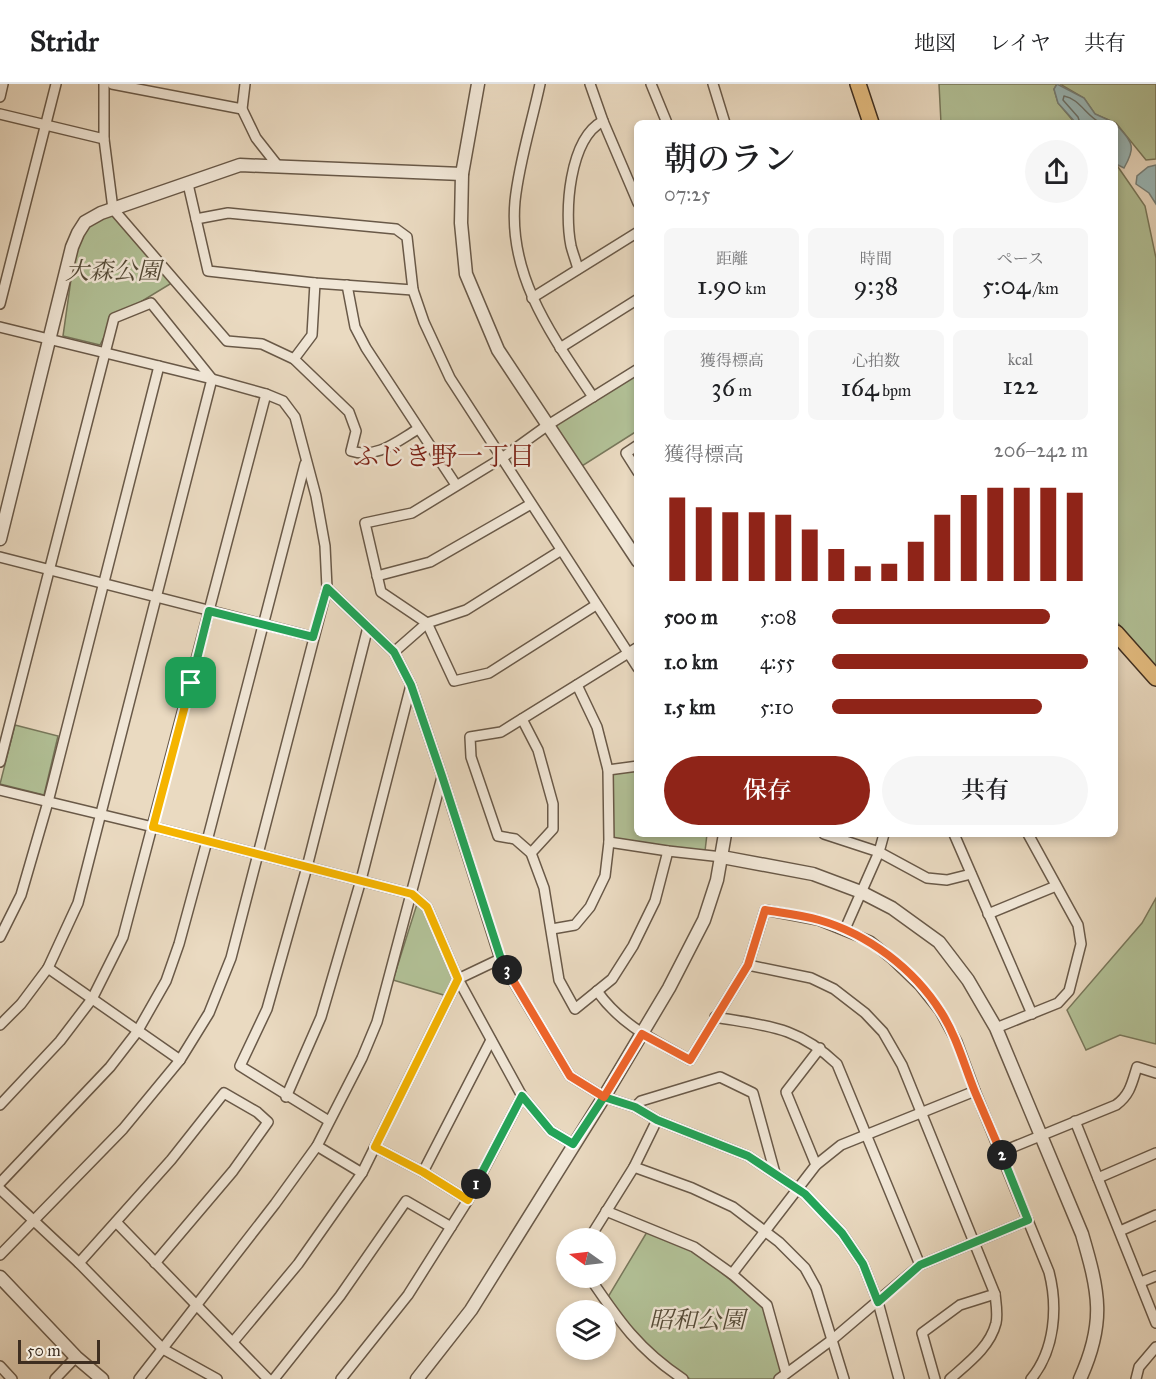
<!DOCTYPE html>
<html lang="ja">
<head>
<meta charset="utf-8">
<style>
  :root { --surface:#fff; --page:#f6f6f6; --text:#202124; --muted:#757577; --line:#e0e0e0; --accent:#8f2418 }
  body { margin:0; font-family:"IM FELL Great Primer","Noto Serif JP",serif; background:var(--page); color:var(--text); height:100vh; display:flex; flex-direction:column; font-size:22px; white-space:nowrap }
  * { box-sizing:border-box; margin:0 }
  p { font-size:20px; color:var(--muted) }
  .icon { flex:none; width:33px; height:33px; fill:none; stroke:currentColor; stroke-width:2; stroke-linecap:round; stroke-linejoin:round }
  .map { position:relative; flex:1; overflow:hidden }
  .drawer { position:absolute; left:634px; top:36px; width:484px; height:717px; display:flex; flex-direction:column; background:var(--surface); border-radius:9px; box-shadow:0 3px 9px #0003 }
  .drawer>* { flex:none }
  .needle { width:39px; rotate:284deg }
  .tools { position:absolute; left:556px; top:1144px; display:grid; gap:12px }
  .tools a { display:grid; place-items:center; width:60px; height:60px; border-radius:50%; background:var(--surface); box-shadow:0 3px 9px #0003; font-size:30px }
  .scale { position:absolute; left:18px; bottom:15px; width:82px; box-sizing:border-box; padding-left:6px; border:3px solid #3e2e20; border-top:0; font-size:16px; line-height:21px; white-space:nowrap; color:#3e2e20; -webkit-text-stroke:4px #f1e7d7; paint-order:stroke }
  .pin { position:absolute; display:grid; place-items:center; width:51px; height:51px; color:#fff; margin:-26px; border-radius:12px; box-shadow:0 3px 9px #0006 }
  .km { position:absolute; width:30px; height:30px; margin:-15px; border-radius:50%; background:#222; color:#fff; font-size:16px; line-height:30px; text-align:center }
  .round { display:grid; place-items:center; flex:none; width:63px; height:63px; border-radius:32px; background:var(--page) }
  .head { display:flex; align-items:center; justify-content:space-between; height:102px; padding:0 30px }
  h1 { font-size:33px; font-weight:600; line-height:45px }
  .figures { display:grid; grid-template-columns:repeat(3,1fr); gap:9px; height:102px; padding:6px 30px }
  .figures div { display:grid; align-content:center; border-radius:9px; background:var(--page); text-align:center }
  .figures b { font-size:26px; font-weight:600 }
  .figures small { font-size:16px; font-weight:400 }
  .figures p { font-size:16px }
  .chart { height:168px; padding:12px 30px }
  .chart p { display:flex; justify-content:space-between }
  .chart svg { width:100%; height:108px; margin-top:6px; stroke:var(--accent); stroke-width:6 }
  .cta { display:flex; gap:12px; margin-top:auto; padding:12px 30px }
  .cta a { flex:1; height:69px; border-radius:36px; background:var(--accent); color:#fff; font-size:24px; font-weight:600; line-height:69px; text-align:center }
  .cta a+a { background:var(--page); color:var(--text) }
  ul { padding:0 30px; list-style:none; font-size:20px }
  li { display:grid; grid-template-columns:96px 72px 1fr; align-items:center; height:45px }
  li i { height:15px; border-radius:8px; background:var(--accent) }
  header { display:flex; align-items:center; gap:36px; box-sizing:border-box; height:84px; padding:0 30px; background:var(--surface); border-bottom:2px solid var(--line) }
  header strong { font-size:28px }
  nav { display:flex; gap:33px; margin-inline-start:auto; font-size:21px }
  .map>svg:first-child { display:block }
</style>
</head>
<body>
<header>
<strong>Stridr</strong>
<nav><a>地図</a><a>レイヤ</a><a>共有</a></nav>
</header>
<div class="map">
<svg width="1156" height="1295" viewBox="0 0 1156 1295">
  <rect width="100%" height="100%" fill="#eadac1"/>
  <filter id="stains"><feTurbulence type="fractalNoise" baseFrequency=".00333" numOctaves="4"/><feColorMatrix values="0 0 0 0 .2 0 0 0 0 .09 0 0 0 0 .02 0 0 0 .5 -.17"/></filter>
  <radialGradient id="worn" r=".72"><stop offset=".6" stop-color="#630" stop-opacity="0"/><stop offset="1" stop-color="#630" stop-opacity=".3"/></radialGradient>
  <!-- green -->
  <g fill="#b2c197" stroke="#78785c" stroke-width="1.5">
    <path d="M939 0H1057L1054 5 1058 19 1075 39H941Z"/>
    <path d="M1060 0H1156V75L1146 76 1116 39 1095 30 1084 14Z"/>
    <path d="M1116 80 1145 122 1156 174V585L1116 537Z"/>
    <path d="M113 125 175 197 114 234 100 261 63 252 77 153 85 138Z"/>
    <path d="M637 288V347L582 382 553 342Z"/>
    <path d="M15 641 58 652 44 711 0 700Z"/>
    <path d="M637 685 638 750H707L705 767 669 764 612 755V688Z"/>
    <path d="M1156 814V960L1120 951 1086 966 1067 926 1142 839Z"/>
    <path d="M417 820 425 824 456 895 447 912 393 896Z"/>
    <path d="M647 1148 692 1165 764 1223 782 1289 774 1295H690L663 1278 643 1259 622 1235 608 1213Z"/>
  </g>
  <!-- water -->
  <g fill="#9ab9ba" stroke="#75817c" stroke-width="1.5">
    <path d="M1057 0 1084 14 1095 30 1115 39H1076L1058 19 1054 5Z"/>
    <path d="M1116 40C1132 59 1137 61 1124 84L1116 80Z"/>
    <path d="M1156 81V120L1149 109 1136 100 1137 92 1148 83Z"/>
  </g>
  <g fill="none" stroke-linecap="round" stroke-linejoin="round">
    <!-- shore -->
    <path stroke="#6c746d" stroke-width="1.5" d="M1080 39 1078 33 1063 16 1064 12C1080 15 1086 32 1101 39"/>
    <defs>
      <g id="minor">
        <path d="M104 0V55L113 125 227 257 262 260 294 275 349 328 356 347 351 367C377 375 396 358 418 345"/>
        <path d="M112 0 242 25"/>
        <path d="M245 0 242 25 256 54 278 82"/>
        <path d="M540 0C532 38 519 78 515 117 508 193 553 253 593 313"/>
        <path d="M590 0 603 37 638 119"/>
        <path d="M651 0 667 39"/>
        <path d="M713 0 725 39"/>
        <path d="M0 13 3 0"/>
        <path d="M0 30 104 55"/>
        <path d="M188 100 208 187 315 199 413 206"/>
        <path d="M196 135 228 129 396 145 407 153 413 206 424 238 450 294 638 584"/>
        <path d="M578 185C576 177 573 170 571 162 564 128 569 55 603 37"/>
        <path d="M347 201 355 243 366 264 456 401"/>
        <path d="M532 214 638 148"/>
        <path d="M0 220 56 0"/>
        <path d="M0 243 212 295 266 310 283 317 295 333 316 412 325 462 327 504 231 874 209 929 180 976 123 1045 0 1171"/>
        <path d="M560 264 638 215"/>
        <path d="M294 275 312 251 315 199"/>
        <path d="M638 361 626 369 638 388"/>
        <path d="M0 473 313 553"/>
        <path d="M377 492 430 478 531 420"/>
        <path d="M327 504 394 568 411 601 442 692 500 875 570 992 604 1013 635 1023 657 1036 748 1072 805 1110 842 1149 863 1180 878 1218 899 1295"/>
        <path d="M596 521 489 589 454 597 427 539 381 508 365 439 412 429 502 374 548 341 638 285"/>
        <path d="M638 563 501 648 470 653 471 673 498 752 515 755 531 769 544 804 559 896 575 925 612 895 633 862 655 817 668 767"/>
        <path d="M394 568 427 539 466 526 560 467"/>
        <path d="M522 635 538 666 553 720V745L531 769"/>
        <path d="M0 678 114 234 151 219 212 295 78 819 48 884 21 920 0 941"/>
        <path d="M608 686 638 682"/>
        <path d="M0 706 153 743 412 810 427 823 458 895 522 1012 551 1047 573 1060"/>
        <path d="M824 750 879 768 927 794 947 796 971 790"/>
        <path d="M954 750 1032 930"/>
        <path d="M609 758 668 767 722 773"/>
        <path d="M988 830 1056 802"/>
        <path d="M552 845 575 841 590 823 605 792 609 758 608 686 597 643 577 601"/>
        <path d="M845 845 879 768 884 750"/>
        <path d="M0 853 21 811 48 718 159 282"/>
        <path d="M748 881 811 894 834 905 865 929 883 948 902 981 995 1210C996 1219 998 1230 996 1239 990 1263 968 1279 950 1295"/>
        <path d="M48 884 180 976"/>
        <path d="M597 907C622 942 654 956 690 976L748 881 765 826 818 836 870 857 891 874 920 902 940 927 957 958 975 1007 1049 1188C1058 1223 1055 1266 1031 1295"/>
        <path d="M715 933C767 942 797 942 837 980L920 1181"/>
        <path d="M996 944 1058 919 1069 907 1081 860 1078 841 1028 750"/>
        <path d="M286 1013 321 933 361 796 411 601"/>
        <path d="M0 1021 60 957 92 915 123 853 266 310"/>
        <path d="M635 1023 641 1017 720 993 753 1009 775 1089"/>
        <path d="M329 1037 240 982 267 925 307 783 368 543"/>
        <path d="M1075 1037 1156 1239"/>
        <path d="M317 1062 362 1089"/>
        <path d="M375 1063 423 1088 468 1116"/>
        <path d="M1001 1068 1116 1021C1130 1011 1132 999 1137 983L1156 989"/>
        <path d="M816 1081 786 1008 820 964"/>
        <path d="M634 1083 692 1104 733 1123 779 1158 805 1184 816 1204 844 1295"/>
        <path d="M423 1088 491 956"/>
        <path d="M1098 1094 1156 1069"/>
        <path d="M0 1099 110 983 137 948 166 897 179 860 207 757 305 380"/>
        <path d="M0 1105 79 1179 163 1265 217 1295"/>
        <path d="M606 1127 694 1163 732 1190 767 1221 786 1289"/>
        <path d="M116 1138 268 1295"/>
        <path d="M1120 1147 1156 1131"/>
        <path d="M589 1155 634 1083 657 1036"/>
        <path d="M79 1179 171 1076 224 1009 257 1028 268 1038 233 1087 155 1179"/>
        <path d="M732 1190 816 1081 841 1061 975 1007"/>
        <path d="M590 1194C619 1237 639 1266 683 1295"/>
        <path d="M1141 1198 1156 1192"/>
        <path d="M233 1258 298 1180 362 1089 458 895 500 875"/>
        <path d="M0 1282 12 1295"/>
        <path d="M55 1295 76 1273"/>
        <path d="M139 1295 275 1120 317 1062 362 974 377 938 442 693"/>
        <path d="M274 1295 340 1212 406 1117 451 1143"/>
        <path d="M341 1295 408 1211 468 1116 522 1012"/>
        <path d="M779 1295 833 1255 920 1181 1028 1136"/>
        <path d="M935 1295 922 1249 960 1221 995 1210"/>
        <path d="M1136 1295 1139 1283 1156 1263"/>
      </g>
      <g id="tertiary">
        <path d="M478 0 462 90 461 139 466 190 498 266 638 477"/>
        <path d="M0 455 72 163 78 149 85 138 101 129 240 81 462 90"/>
        <path d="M722 773 813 790 861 808 892 824 939 858 968 896 996 944 1082 1150C1099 1208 1106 1238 1080 1295"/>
        <path d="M0 1193 76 1273 102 1295"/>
        <path d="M417 1295 471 1226 604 1013 669 904 704 836 717 796 725 750"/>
      </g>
      <g id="trunk">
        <path d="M858 0 871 39"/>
        <path d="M1116 549 1156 594"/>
      </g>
    </defs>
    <!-- minor casing -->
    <use href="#minor" stroke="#695948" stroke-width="12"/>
    <!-- tertiary casing -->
    <use href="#tertiary" stroke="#695948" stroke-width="15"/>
    <!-- trunk casing -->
    <use href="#trunk" stroke="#3e2e20" stroke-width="18"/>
    <!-- minor -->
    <use href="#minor" stroke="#f1e7d7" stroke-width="9"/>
    <!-- tertiary -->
    <use href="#tertiary" stroke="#f1e7d7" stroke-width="12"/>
    <!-- trunk -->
    <use href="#trunk" stroke="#e5bd80" stroke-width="15"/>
  </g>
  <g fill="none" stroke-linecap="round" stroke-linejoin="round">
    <defs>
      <path id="split-1" d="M191 599 153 743 412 810 427 823 458 895 375 1063 423 1088 468 1116 476 1100"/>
      <path id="split-2" d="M476 1100 522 1012 551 1047 573 1060 604 1013 635 1023 657 1036 748 1072 805 1110 842 1149 863 1180 878 1218 920 1181 1028 1136 1002 1071"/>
      <path id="split-3" d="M507 886 570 992 604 1013 642 950 690 976 748 881 765 826C783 829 802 831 819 836 868 850 914 885 941 928 957 953 964 981 975 1008 984 1029 993 1050 1002 1071"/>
      <path id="split-4" d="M191 599 209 527 313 553 327 504 394 568 411 601 442 692 501 875 507 886"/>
    </defs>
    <!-- split-1 casing -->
    <use href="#split-1" stroke="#fff" stroke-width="12"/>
    <!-- split-2 casing -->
    <use href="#split-2" stroke="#fff" stroke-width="12"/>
    <!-- split-3 casing -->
    <use href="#split-3" stroke="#fff" stroke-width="12"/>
    <!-- split-4 casing -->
    <use href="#split-4" stroke="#fff" stroke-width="12"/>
    <!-- split-1 -->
    <use href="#split-1" stroke="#f5b400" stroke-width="8"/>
    <!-- split-2 -->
    <use href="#split-2" stroke="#22a559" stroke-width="8"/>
    <!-- split-3 -->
    <use href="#split-3" stroke="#f0652b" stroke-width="8"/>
    <!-- split-4 -->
    <use href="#split-4" stroke="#22a559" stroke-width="8"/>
  </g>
  <g text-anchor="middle" stroke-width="5" stroke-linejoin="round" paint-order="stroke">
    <!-- park labels -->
    <g font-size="24" font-style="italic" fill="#554b38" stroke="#f1e7d7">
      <text x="113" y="195">大森公園</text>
      <text x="697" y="1244">昭和公園</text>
    </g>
    <!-- neighbourhood labels -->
    <g font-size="26" fill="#7a1f14" stroke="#f1e7d7">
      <text x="444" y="381">ふじき野一丁目</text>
    </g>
  </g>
  <rect width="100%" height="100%" filter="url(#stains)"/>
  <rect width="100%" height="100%" fill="url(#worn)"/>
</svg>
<div class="tools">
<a><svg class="needle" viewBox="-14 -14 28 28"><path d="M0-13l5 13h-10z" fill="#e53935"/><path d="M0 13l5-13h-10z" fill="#757577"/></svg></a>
<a><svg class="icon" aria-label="layers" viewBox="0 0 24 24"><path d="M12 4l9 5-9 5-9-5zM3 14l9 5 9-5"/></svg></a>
</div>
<div class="scale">50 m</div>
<div class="pin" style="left:191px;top:599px;background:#1e9e55"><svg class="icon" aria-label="arrive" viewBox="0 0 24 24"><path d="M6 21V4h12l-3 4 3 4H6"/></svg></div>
<b class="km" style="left:476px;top:1100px">1</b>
<b class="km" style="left:1002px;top:1071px">2</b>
<b class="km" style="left:507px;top:886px">3</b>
<section class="drawer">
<div class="head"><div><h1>朝のラン</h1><p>07:25</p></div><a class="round"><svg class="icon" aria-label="share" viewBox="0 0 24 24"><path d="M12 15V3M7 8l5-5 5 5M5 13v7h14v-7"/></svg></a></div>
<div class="figures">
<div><p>距離</p><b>1.90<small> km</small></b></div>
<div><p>時間</p><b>9:38</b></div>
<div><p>ペース</p><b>5:04<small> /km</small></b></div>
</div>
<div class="figures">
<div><p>獲得標高</p><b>36<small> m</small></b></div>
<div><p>心拍数</p><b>164<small> bpm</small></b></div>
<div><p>kcal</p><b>122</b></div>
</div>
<div class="chart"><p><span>獲得標高</span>206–242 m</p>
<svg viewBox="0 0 160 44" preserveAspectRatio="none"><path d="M5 44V10M15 44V14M25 44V16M35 44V16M45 44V17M55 44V23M65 44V31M75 44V38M85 44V37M95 44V28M105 44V17M115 44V9M125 44V6M135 44V6M145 44V6M155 44V8"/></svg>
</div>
<ul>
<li><b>500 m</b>5:08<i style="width:85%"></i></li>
<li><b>1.0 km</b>4:55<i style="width:100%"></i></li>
<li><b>1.5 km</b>5:10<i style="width:82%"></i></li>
</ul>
<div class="cta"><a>保存</a><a>共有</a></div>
</section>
</div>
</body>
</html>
